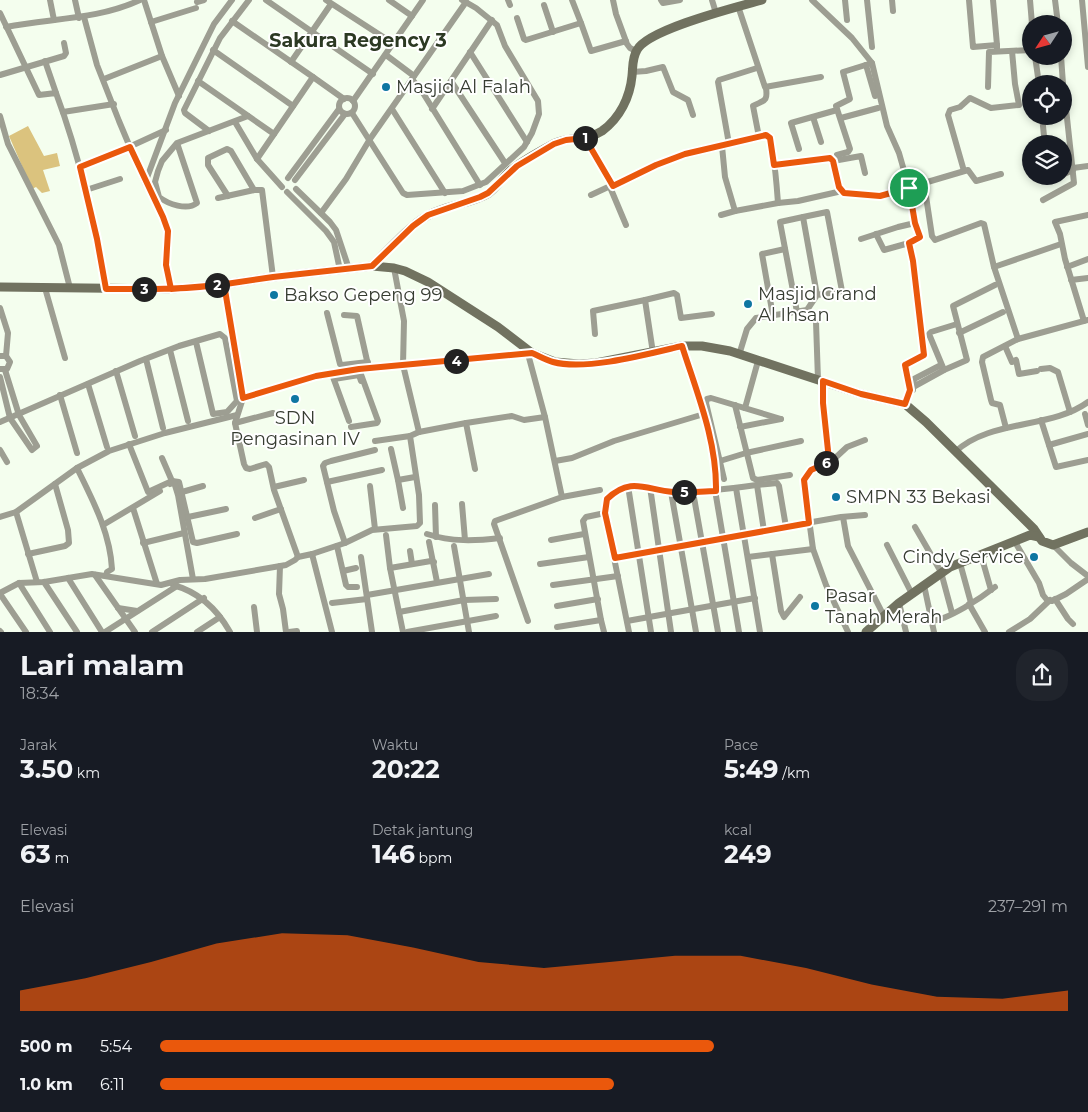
<!DOCTYPE html>
<html lang="id">
<head>
<meta charset="utf-8">
<style>
  :root { --surface:#171b24; --page:#20242c; --text:#f1f3f6; --muted:#9ea1a6; --accent:#ea580c }
  body { margin:0; font-family:Montserrat,sans-serif; background:var(--page); color:var(--text); height:100vh; display:flex; flex-direction:column; font-size:19px; white-space:nowrap }
  * { box-sizing:border-box; margin:0 }
  p { font-size:16px; color:var(--muted) }
  .icon { flex:none; width:28px; height:28px; fill:none; stroke:currentColor; stroke-width:2; stroke-linecap:round; stroke-linejoin:round }
  .map { position:relative; height:632px; overflow:hidden }
  .side { display:flex; flex-direction:column; background:var(--surface); flex:1 }
  .side>* { flex:none }
  .needle { width:32px; rotate:234deg }
  .controls { position:absolute; left:1022px; top:15px; display:grid; gap:10px }
  .controls a { display:grid; place-items:center; width:50px; height:50px; border-radius:50%; background:var(--surface); box-shadow:0 2px 8px #0003; font-size:25px }
  .pin { position:absolute; display:grid; place-items:center; width:42px; height:42px; color:#fff; margin:-21px; border:2px solid #fff; border-radius:50%; box-shadow:0 1px 5px #0007 }
  .km { position:absolute; width:25px; height:25px; margin:-12px; border-radius:50%; background:#222; color:#fff; font-size:14px; line-height:25px; text-align:center }
  .round { display:grid; place-items:center; flex:none; width:52px; height:52px; border-radius:20px; background:var(--page) }
  .summary { display:flex; align-items:center; justify-content:space-between; height:85px; padding:0 20px }
  h1 { font-size:28px; font-weight:700; line-height:38px }
  .stats { display:grid; grid-template-columns:repeat(3,1fr); gap:8px; height:85px; padding:5px 20px }
  .stats div { display:grid; align-content:center }
  .stats b { font-size:25px; font-weight:700 }
  .stats small { font-size:14px; font-weight:400 }
  .stats p { font-size:14px }
  .chart { height:140px; padding:10px 20px }
  .chart p { display:flex; justify-content:space-between }
  .chart svg { width:100%; height:90px; margin-top:5px; fill:var(--accent); opacity:.7 }
  ul { padding:0 20px; list-style:none; font-size:16px }
  li { display:grid; grid-template-columns:80px 60px 1fr; align-items:center; height:38px }
  li i { height:12px; border-radius:6px; background:var(--accent) }
  .map>svg:first-child { display:block }
</style>
</head>
<body>
<div class="map">
<svg width="1088" height="632" viewBox="0 0 1088 632">
  <rect width="100%" height="100%" fill="#f4feee"/>
  <!-- forest -->
  <path fill="#dbc37e" d="M28 126 44 156 57 153 60 166 43 170 50 191 42 193 36 187 32 189 9 136Z"/>
  <g fill="none" stroke-linecap="round" stroke-linejoin="round">
    <!-- street -->
    <g stroke="#9d9e92" stroke-width="6">
      <path d="M50 0 54 20"/>
      <path d="M75 0 79 18"/>
      <path d="M144 0 162 56 179 96"/>
      <path d="M266 0 373 74"/>
      <path d="M326 0 394 44"/>
      <path d="M389 0 412 16"/>
      <path d="M508 0 510 5"/>
      <path d="M572 0 581 23"/>
      <path d="M613 0 616 14 627 44 630 48 636 51"/>
      <path d="M661 0 663 3 680 0"/>
      <path d="M712 0 716 13"/>
      <path d="M812 0 852 38 872 63 887 126 899 153 909 188 915 223 920 237 909 243 913 261 924 355 905 365 910 390 905 404"/>
      <path d="M845 0 847 20"/>
      <path d="M867 0 872 47"/>
      <path d="M892 0 893 11"/>
      <path d="M969 0 973 47 997 45V50"/>
      <path d="M993 0 997 45"/>
      <path d="M1030 0 1032 24"/>
      <path d="M1055 0 1058 24"/>
      <path d="M1082 0 1088 67"/>
      <path d="M197 2 204 0"/>
      <path d="M544 5 553 32"/>
      <path d="M738 6 765 87 821 77"/>
      <path d="M0 13 39 95 56 93C80 157 94 222 106 289"/>
      <path d="M84 17 97 65 119 121 145 183 163 217 168 231 166 265 171 289"/>
      <path d="M517 18 524 39 526 40 581 23 591 51 626 41"/>
      <path d="M232 21 313 77 257 159"/>
      <path d="M151 22 196 8"/>
      <path d="M6 27C51 18 97 20 140 0"/>
      <path d="M213 50 293 106"/>
      <path d="M470 52 527 142"/>
      <path d="M386 55 414 76"/>
      <path d="M1035 56 1039 84"/>
      <path d="M1061 56 1063 84"/>
      <path d="M45 61 56 93"/>
      <path d="M291 62 331 4"/>
      <path d="M866 65 875 96"/>
      <path d="M632 72 646 71 663 67 673 92 688 100 693 115"/>
      <path d="M0 75 64 56 66 53 64 43"/>
      <path d="M313 77 344 99"/>
      <path d="M104 79 162 56"/>
      <path d="M412 79 423 93 480 185"/>
      <path d="M198 81 274 134"/>
      <path d="M451 81 505 163"/>
      <path d="M988 87 989 52 1031 50"/>
      <circle cx="347" cy="106" r="8"/>
      <path d="M353 101 423 0"/>
      <path d="M392 109 445 193"/>
      <path d="M432 109 492 20"/>
      <path d="M63 112 114 104"/>
      <path d="M352 113 403 193 407 195 463 191 486 182 524 147 532 133 539 114 538 101 505 46 497 25 476 8 462 0"/>
      <path d="M0 116 8 144 59 245 70 288"/>
      <path d="M1042 116 1044 136"/>
      <path d="M813 117 821 142"/>
      <path d="M841 118 878 108"/>
      <path d="M235 122 257 159 282 187"/>
      <path d="M209 131 185 113 184 110 220 38 249 0"/>
      <path d="M759 137 753 106C764 100 768 102 766 88"/>
      <path d="M585 138 613 186"/>
      <path d="M177 143 197 203C187 211 168 204 159 197L155 182 158 171 162 161 177 143 248 116"/>
      <path d="M729 144 718 82 719 80 757 68"/>
      <path d="M722 146 725 177 735 211 778 203 798 201 842 191"/>
      <path d="M799 149 791 123 837 110"/>
      <path d="M837 155 848 152 850 149 836 106 850 99 843 72 872 63"/>
      <path d="M833 161 840 189 846 193 879 196 924 183 932 236 935 240 981 223 984 224 994 267 1018 339"/>
      <path d="M774 165 826 158 833 161 861 156 865 173"/>
      <path d="M80 167 129 147 166 130"/>
      <path d="M1073 168 1088 166"/>
      <path d="M964 171 948 115 950 110 960 107 970 98 991 108 1019 105 1015 84 1012 51"/>
      <path d="M1064 174 1073 170"/>
      <path d="M288 178 339 109"/>
      <path d="M295 180 345 114"/>
      <path d="M1046 181 1058 176"/>
      <path d="M145 183 175 103 214 24 232 0"/>
      <path d="M924 183 968 170 976 181 1001 174"/>
      <path d="M610 187 626 225"/>
      <path d="M296 189 330 222 336 230 349 269"/>
      <path d="M86 190 120 179"/>
      <path d="M287 192 326 231 334 242 340 270"/>
      <path d="M591 195 651 167 685 154 767 135C774 142 777 190 778 203"/>
      <path d="M228 196 208 165V158L227 149 231 151 254 190"/>
      <path d="M218 198 254 190H262L273 277"/>
      <path d="M1043 200 1074 183 1064 90"/>
      <path d="M321 213 346 179 370 139 466 2"/>
      <path d="M721 215 735 211"/>
      <path d="M876 234 884 250 909 243"/>
      <path d="M861 239 898 227 915 223"/>
      <path d="M994 267 1061 244"/>
      <path d="M1067 267 1088 259"/>
      <path d="M394 268 404 321 403 365 419 432"/>
      <path d="M1071 280 1088 278"/>
      <path d="M224 284 243 398 235 423 244 464 246 468 250 469 266 464 269 467 274 490 298 557 312 554 332 632"/>
      <path d="M45 288 65 358"/>
      <path d="M645 300 674 293 677 295 681 318 712 314"/>
      <path d="M0 308 8 333 6 356"/>
      <path d="M797 312 780 222 803 217"/>
      <path d="M327 313 340 364 342 365 368 362"/>
      <path d="M344 315 357 316 368 365"/>
      <path d="M773 316 762 254 785 249"/>
      <path d="M1084 321 1065 259 1060 234 1055 222 1088 215"/>
      <path d="M816 322 818 380"/>
      <path d="M959 333 1003 312"/>
      <path d="M595 334 593 311 645 300 653 353"/>
      <path d="M682 346 704 414 712 450 715 467 716 496 739 632"/>
      <path d="M1005 346 1012 362 1016 360 1019 374 1037 371"/>
      <path d="M170 350 188 421"/>
      <path d="M739 355 747 329 756 318 807 310 817 295 803 217 827 212 842 291 817 295"/>
      <path d="M0 356H6L10 362 7 369H0"/>
      <path d="M146 359 163 428"/>
      <path d="M1041 369 1050 368 1058 372 1070 412"/>
      <path d="M944 370 929 334 931 332 957 324"/>
      <path d="M116 371 135 436"/>
      <path d="M0 377 10 418 32 450 37 446 19 415 5 370"/>
      <path d="M333 377 349 421"/>
      <path d="M334 379 359 375 361 381"/>
      <path d="M823 381V403L829 460H833L847 447 865 440"/>
      <path d="M88 384 107 447"/>
      <path d="M915 386 944 370 967 360 953 306 995 285"/>
      <path d="M913 390 914 379 941 365"/>
      <path d="M60 395 77 453"/>
      <path d="M243 398 316 376 359 369 532 353"/>
      <path d="M735 405 753 478 757 480 790 475"/>
      <path d="M745 408 758 361"/>
      <path d="M1085 414 1088 425"/>
      <path d="M1041 420 1056 467 1088 460"/>
      <path d="M0 422 140 361 179 346 220 334 225 338 237 401 227 412 213 414 196 342"/>
      <path d="M235 423 273 413"/>
      <path d="M466 423 475 469"/>
      <path d="M351 427 377 423 378 421 359 369"/>
      <path d="M740 427 781 419"/>
      <path d="M1006 428 1000 405 992 403 991 400 982 362 983 357 1018 339 1088 320"/>
      <path d="M375 441 410 436"/>
      <path d="M129 444 148 492 172 481 179 482 193 542 197 543 237 534"/>
      <path d="M1049 445 1088 434"/>
      <path d="M391 449 398 480"/>
      <path d="M0 450 7 462"/>
      <path d="M955 452C990 419 1052 429 1088 402"/>
      <path d="M162 458 172 481"/>
      <path d="M555 461 572 458 614 441 704 414"/>
      <path d="M720 461 746 453 801 441"/>
      <path d="M831 461C820 467 808 469 804 482L813 549 826 585 848 632"/>
      <path d="M77 468C93 501 110 532 112 569L107 572 106 576"/>
      <path d="M724 479 706 403 707 399 711 398 781 419"/>
      <path d="M327 482 382 470"/>
      <path d="M170 484 174 482 178 495 193 579"/>
      <path d="M757 485 764 531"/>
      <path d="M370 486 375 529"/>
      <path d="M628 486 651 632"/>
      <path d="M274 487 304 480"/>
      <path d="M650 487 671 632"/>
      <path d="M736 488 760 632"/>
      <path d="M182 492 203 486"/>
      <path d="M671 492 696 632"/>
      <path d="M693 492 718 632"/>
      <path d="M562 497 600 490"/>
      <path d="M462 504 465 540"/>
      <path d="M435 505 436 537"/>
      <path d="M133 508 157 584"/>
      <path d="M403 508 398 480 415 477"/>
      <path d="M16 512 37 582"/>
      <path d="M0 517 16 512 77 468 109 451 165 433 237 415"/>
      <path d="M188 517 226 509"/>
      <path d="M843 517 848 546 884 616"/>
      <path d="M255 518 281 509"/>
      <path d="M103 525 160 491"/>
      <path d="M915 527 941 572 952 613"/>
      <path d="M427 534C452 542 475 541 500 538"/>
      <path d="M386 535 390 568 403 632"/>
      <path d="M551 540 584 534"/>
      <path d="M429 542 437 582"/>
      <path d="M1015 542 1039 583 1043 595 1047 600 1052 601 1066 594 1088 579"/>
      <path d="M143 543 184 533"/>
      <path d="M345 543 334 511 323 466 325 463 331 461 375 450"/>
      <path d="M887 545 912 594"/>
      <path d="M1053 545 1071 563 1088 576"/>
      <path d="M337 546 346 585 348 587H357"/>
      <path d="M454 546 469 632"/>
      <path d="M410 551 412 564"/>
      <path d="M28 554 65 546 69 543 68 530 55 484"/>
      <path d="M312 554 345 543 372 530 417 526 420 523 419 495 410 436 419 432 466 423 512 416 524 420 545 417"/>
      <path d="M772 554 781 611 784 617 800 597"/>
      <path d="M981 555 991 590"/>
      <path d="M361 557 372 632"/>
      <path d="M748 557 813 549"/>
      <path d="M615 558 681 545 841 517 865 515"/>
      <path d="M960 563 971 603"/>
      <path d="M540 564 589 557"/>
      <path d="M280 566 279 594 283 609 286 632"/>
      <path d="M390 568 431 561 434 562"/>
      <path d="M343 571 356 568"/>
      <path d="M95 575 135 632"/>
      <path d="M68 578 102 632"/>
      <path d="M44 582 77 632"/>
      <path d="M19 583 50 632"/>
      <path d="M173 585C199 592 217 609 230 632"/>
      <path d="M553 585 618 576"/>
      <path d="M924 585 934 632"/>
      <path d="M0 593 19 583 44 582 92 574 161 585 180 580 205 579 286 565 295 560 298 557"/>
      <path d="M0 594 26 632"/>
      <path d="M367 595 489 574"/>
      <path d="M1055 599 1068 619 1073 624"/>
      <path d="M332 603 367 599"/>
      <path d="M899 603 906 632"/>
      <path d="M969 604 985 632"/>
      <path d="M557 606 598 599"/>
      <path d="M254 607 257 632"/>
      <path d="M118 608 137 611"/>
      <path d="M399 612 464 600 496 599"/>
      <path d="M601 620 583 521 586 517 605 513"/>
      <path d="M528 621 494 524 495 521 562 497 545 417 528 354"/>
      <path d="M627 621 755 598"/>
      <path d="M931 621C948 620 981 598 995 587"/>
      <path d="M557 627 601 620 604 632"/>
      <path d="M0 631 1 632"/>
      <path d="M105 632 177 586"/>
      <path d="M152 632 204 598"/>
      <path d="M197 632 220 617"/>
      <path d="M289 632 297 631V632"/>
      <path d="M407 632 496 616"/>
      <path d="M629 632 605 513 607 499C612 494 620 488 626 487 645 482 662 493 680 492 713 492 744 486 777 483L779 486 786 527"/>
      <path d="M1009 632 1030 619 1050 600"/>
    </g>
    <!-- secondary -->
    <g stroke="#717260" stroke-width="9">
      <path d="M372 266C391 248 411 222 435 212 453 204 472 203 489 193 497 187 502 178 510 171 521 161 542 150 555 143 570 136 587 141 602 131 620 118 630 97 632 76 633 67 632 58 637 50 648 29 737 7 762 0"/>
      <path d="M0 287 171 289 219 285 273 277 372 266 394 268 405 271 428 282 498 327 532 353 555 362 579 364 596 363 682 346H702L730 351 861 394 905 404 926 422 1034 529 1042 541 1053 545 1088 532"/>
      <path d="M866 632 899 603 950 567 1030 535 1039 537"/>
    </g>
  </g>
  <g fill="none" stroke-linecap="round" stroke-linejoin="round">
    <defs>
      <path id="route" d="M909 188 880 196 844 193 839 187 833 161 830 158 774 165 770 138 766 135 685 154 656 165 613 186 585 138 566 140 554 144 517 166 488 193 480 197 428 215 413 226 372 266 273 277 219 285 171 289 166 265 168 231 163 217 130 147 80 167 97 239 106 289C145 289 185 290 224 284L243 398 316 376 359 369 532 353C539 356 546 360 553 362 586 371 648 354 682 346 697 393 717 441 716 491 702 491 687 494 673 492 646 490 631 476 607 499L605 513 615 558 809 523 804 480 811 470 831 461 829 460 823 403V381L861 394 905 404 910 390 905 365 924 355 913 261 909 243 920 237 915 223 909 188"/>
    </defs>
    <!-- route casing -->
    <use href="#route" stroke="#fff" stroke-width="10"/>
    <!-- route -->
    <use href="#route" stroke="#ea580c" stroke-width="6"/>
  </g>
  <!-- markers -->
  <g fill="#0f76a2" stroke="#fff" stroke-width="2">
    <circle cx="386" cy="87" r="5"/>
    <circle cx="274" cy="295" r="5"/>
    <circle cx="748" cy="304" r="5"/>
    <circle cx="295" cy="399" r="5"/>
    <circle cx="836" cy="497" r="5"/>
    <circle cx="1034" cy="557" r="5"/>
    <circle cx="815" cy="606" r="5"/>
  </g>
  <g text-anchor="middle" stroke-width="4" stroke-linejoin="round" paint-order="stroke">
    <!-- poi labels -->
    <g font-size="18" fill="#363c31" stroke="#fff" text-anchor="start">
      <text x="396" y="93">Masjid Al Falah</text>
      <text x="758" y="300">Masjid Grand<tspan x="758" dy="21">Al Ihsan</tspan></text>
      <text x="284" y="301">Bakso Gepeng 99</text>
      <text x="295" y="424" text-anchor="middle">SDN<tspan x="295" dy="21">Pengasinan IV</tspan></text>
      <text x="846" y="503">SMPN 33 Bekasi</text>
      <text x="1024" y="563" text-anchor="end">Cindy Service</text>
      <text x="825" y="602">Pasar<tspan x="825" dy="21">Tanah Merah</tspan></text>
    </g>
    <!-- neighbourhood labels -->
    <g font-size="19" font-weight="bold" fill="#2c3923" stroke="#fff">
      <text x="358" y="47">Sakura Regency 3</text>
    </g>
  </g>
</svg>
<div class="controls">
<a><svg class="needle" viewBox="-14 -14 28 28"><path d="M0-13l5 13h-10z" fill="#e53935"/><path d="M0 13l5-13h-10z" fill="#9ea1a6"/></svg></a>
<a><svg class="icon" aria-label="locate" viewBox="0 0 24 24"><circle cx="12" cy="12" r="6"/><path d="M12 2v4M12 18v4M2 12h4M18 12h4"/></svg></a>
<a><svg class="icon" aria-label="layers" viewBox="0 0 24 24"><path d="M12 4l9 5-9 5-9-5zM3 14l9 5 9-5"/></svg></a>
</div>
<div class="pin" style="left:909px;top:188px;background:#1e9e55"><svg class="icon" aria-label="arrive" viewBox="0 0 24 24"><path d="M6 21V4h12l-3 4 3 4H6"/></svg></div>
<b class="km" style="left:585px;top:138px">1</b>
<b class="km" style="left:217px;top:285px">2</b>
<b class="km" style="left:144px;top:289px">3</b>
<b class="km" style="left:456px;top:361px">4</b>
<b class="km" style="left:684px;top:492px">5</b>
<b class="km" style="left:826px;top:463px">6</b>
</div>
<section class="side">
<div class="summary"><div><h1>Lari malam</h1><p>18:34</p></div><a class="round"><svg class="icon" aria-label="share" viewBox="0 0 24 24"><path d="M12 15V3M7 8l5-5 5 5M5 13v7h14v-7"/></svg></a></div>
<div class="stats">
<div><p>Jarak</p><b>3.50<small> km</small></b></div>
<div><p>Waktu</p><b>20:22</b></div>
<div><p>Pace</p><b>5:49<small> /km</small></b></div>
</div>
<div class="stats">
<div><p>Elevasi</p><b>63<small> m</small></b></div>
<div><p>Detak jantung</p><b>146<small> bpm</small></b></div>
<div><p>kcal</p><b>249</b></div>
</div>
<div class="chart"><p><span>Elevasi</span>237–291 m</p>
<svg viewBox="0 0 160 44" preserveAspectRatio="none"><path d="M0 44V34L10 28L20 20L30 11L40 6L50 7L60 13L70 20L80 23L90 20L100 17L110 17L120 23L130 31L140 37L150 38L160 34V44z"/></svg>
</div>
<ul>
<li><b>500 m</b>5:54<i style="width:61%"></i></li>
<li><b>1.0 km</b>6:11<i style="width:50%"></i></li>
</ul>
</section>
</body>
</html>
